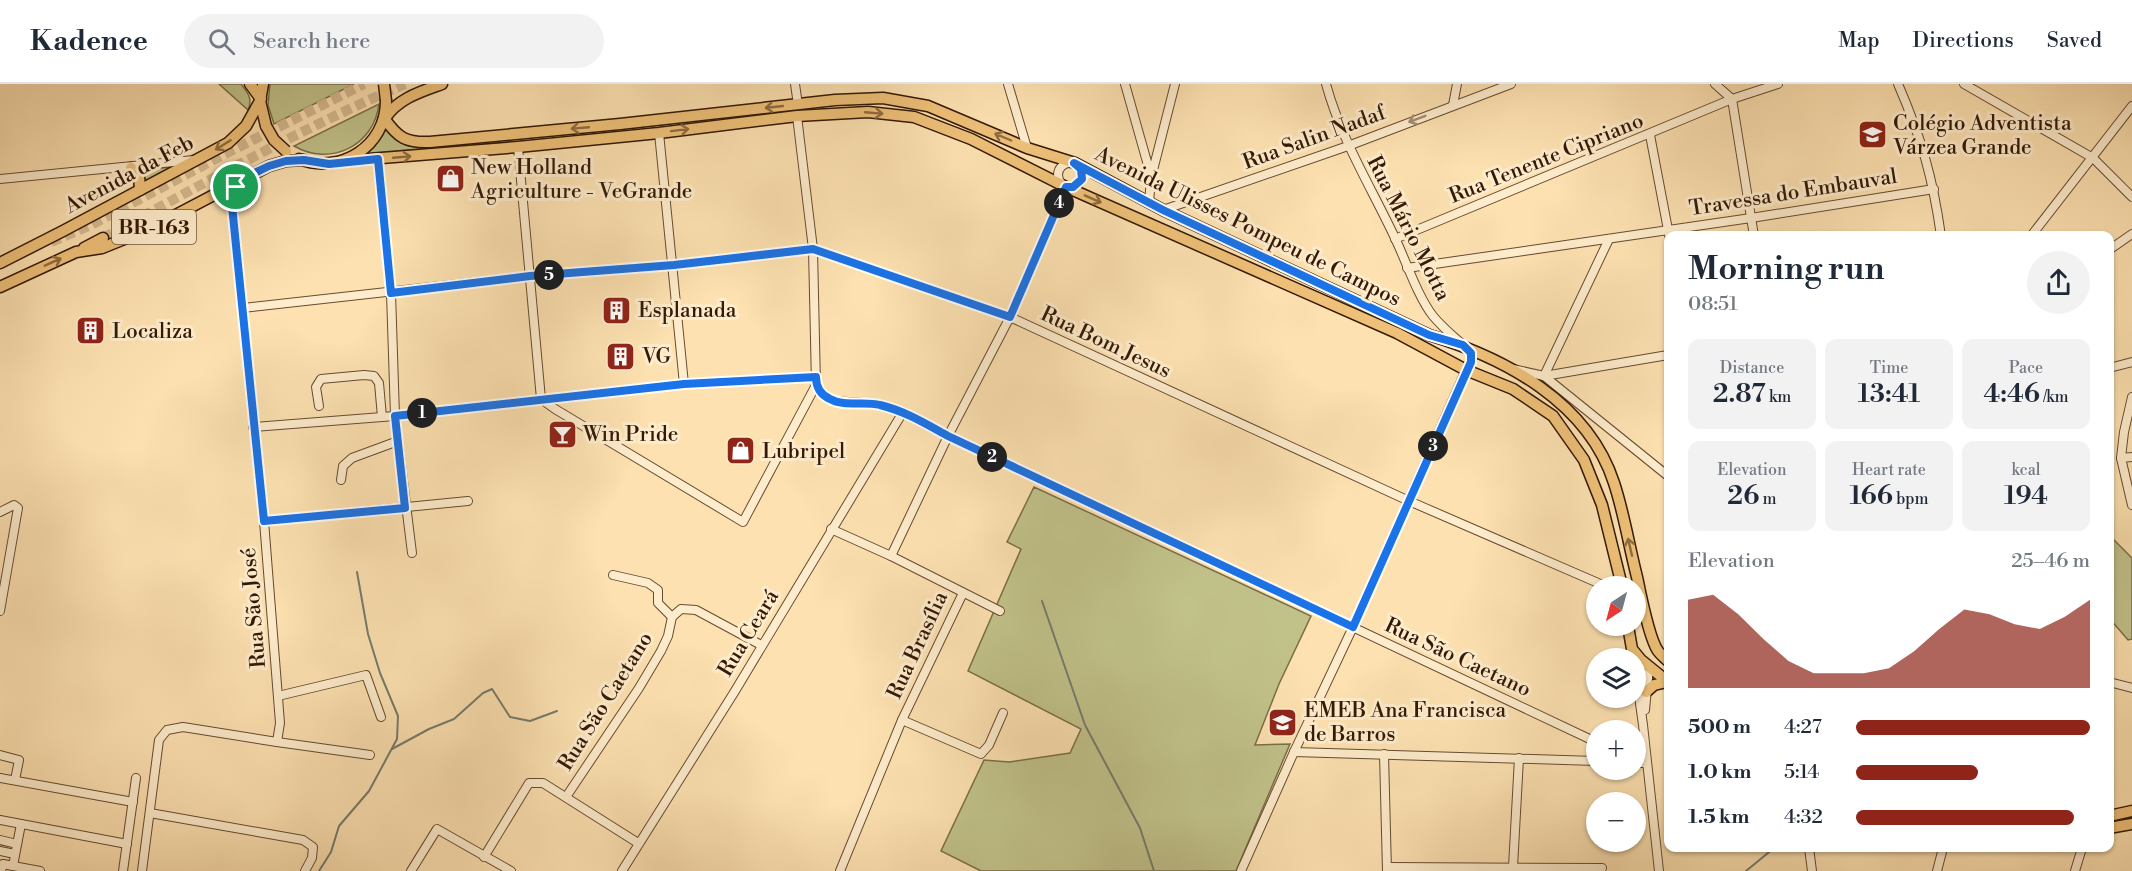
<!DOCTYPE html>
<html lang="en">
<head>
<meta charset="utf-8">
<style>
  :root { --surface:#fff; --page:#f2f2f3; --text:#1f2937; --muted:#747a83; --line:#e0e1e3; --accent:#8f2418 }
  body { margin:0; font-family:"Libre Bodoni",serif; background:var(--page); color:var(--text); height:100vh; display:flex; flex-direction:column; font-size:22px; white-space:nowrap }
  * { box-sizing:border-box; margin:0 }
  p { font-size:20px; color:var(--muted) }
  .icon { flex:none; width:33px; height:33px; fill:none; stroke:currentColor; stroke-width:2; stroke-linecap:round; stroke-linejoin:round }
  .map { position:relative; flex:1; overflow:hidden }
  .sheet { position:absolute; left:1664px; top:147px; width:450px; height:621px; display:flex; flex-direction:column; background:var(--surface); border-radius:12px; box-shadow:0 2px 4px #0004 }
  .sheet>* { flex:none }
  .needle { width:39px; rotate:216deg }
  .fabs { position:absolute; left:1586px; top:492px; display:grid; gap:12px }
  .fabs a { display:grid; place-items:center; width:60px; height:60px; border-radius:50%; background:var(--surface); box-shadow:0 2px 4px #0004; font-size:30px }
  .pin { position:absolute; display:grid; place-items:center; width:51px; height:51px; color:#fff; margin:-26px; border:3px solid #fff; border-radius:50%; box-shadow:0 2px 6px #0007 }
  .km { position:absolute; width:30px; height:30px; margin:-15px; border-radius:50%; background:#222; color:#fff; font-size:16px; line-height:30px; text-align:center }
  .round { display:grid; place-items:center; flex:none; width:63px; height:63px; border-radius:32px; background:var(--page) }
  .head { display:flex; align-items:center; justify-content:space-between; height:102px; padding:0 24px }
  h1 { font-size:33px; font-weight:600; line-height:45px }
  .figures { display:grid; grid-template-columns:repeat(3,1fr); gap:9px; height:102px; padding:6px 24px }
  .figures div { display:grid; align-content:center; border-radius:12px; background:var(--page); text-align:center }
  .figures b { font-size:26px; font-weight:600 }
  .figures small { font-size:16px; font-weight:400 }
  .figures p { font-size:16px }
  .chart { height:168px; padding:12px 24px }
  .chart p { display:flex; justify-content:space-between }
  .chart svg { width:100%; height:108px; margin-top:6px; fill:var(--accent); opacity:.7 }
  ul { padding:0 24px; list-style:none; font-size:20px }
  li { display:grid; grid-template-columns:96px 72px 1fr; align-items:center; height:45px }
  li i { height:15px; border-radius:8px; background:var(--accent) }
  header { display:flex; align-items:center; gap:36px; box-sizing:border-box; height:84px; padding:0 30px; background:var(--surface); border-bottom:2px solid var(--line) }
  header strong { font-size:28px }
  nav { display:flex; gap:33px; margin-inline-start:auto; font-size:21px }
  .search { width:420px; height:54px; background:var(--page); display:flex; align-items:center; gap:15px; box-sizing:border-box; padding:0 21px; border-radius:33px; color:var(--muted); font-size:22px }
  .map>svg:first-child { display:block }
</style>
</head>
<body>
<header>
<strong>Kadence</strong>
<div class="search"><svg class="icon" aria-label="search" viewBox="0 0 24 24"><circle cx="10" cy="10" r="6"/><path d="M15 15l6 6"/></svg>Search here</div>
<nav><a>Map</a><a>Directions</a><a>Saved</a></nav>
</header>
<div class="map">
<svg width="2132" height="787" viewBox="0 0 2132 787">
  <rect width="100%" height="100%" fill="#fde1b1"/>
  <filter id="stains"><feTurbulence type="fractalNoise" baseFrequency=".00333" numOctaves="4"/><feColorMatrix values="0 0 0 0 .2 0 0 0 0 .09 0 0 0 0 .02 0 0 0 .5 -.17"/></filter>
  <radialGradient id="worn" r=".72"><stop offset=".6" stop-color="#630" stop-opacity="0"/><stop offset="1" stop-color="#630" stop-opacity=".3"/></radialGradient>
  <!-- green -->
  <g fill="#c1c28a" stroke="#7a6e48" stroke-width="1.5">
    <path d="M219 0H241C248 9 253 15 248 26Z"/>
    <path d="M270 0H354L274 40 268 21Z"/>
    <path d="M379 20C374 62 330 83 294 62Z"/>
    <path d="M385 41C394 56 404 64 422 63V65L362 71Z"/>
    <path d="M171 83 145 97 142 86Z"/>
    <path d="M1034 403 1311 532 1279 600 1255 661 1290 660 1236 787H981L941 767 984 676 1009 678 1070 669 1081 645 968 587 1021 465 1007 458Z"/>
    <path d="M2109 451 2132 474V555L2128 556 2109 534Z"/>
  </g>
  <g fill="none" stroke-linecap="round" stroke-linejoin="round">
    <!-- stream -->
    <g stroke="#747b6d" stroke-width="2">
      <path d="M1042 517 1085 641 1140 744 1154 787"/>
      <path d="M392 665 429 645 454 635 483 609 492 605 510 633 530 637 557 627"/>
      <path d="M319 787 331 768 339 742 369 707 397 655 398 632 380 589 368 550 357 488"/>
      <path d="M1746 787 1774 764"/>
    </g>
    <!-- major-tunnel -->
    <g stroke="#d5b98f" stroke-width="10" stroke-dasharray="10 5" stroke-linecap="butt">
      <path d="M103 154C202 100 301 45 405 0"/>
      <path d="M51 158 91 141 219 73 364 0"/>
    </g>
    <defs>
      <g id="minor">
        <path d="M795 0 798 21"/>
        <path d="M1008 0 1027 64"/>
        <path d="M1125 0 1151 92"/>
        <path d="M1326 0C1341 55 1371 103 1395 154 1406 177 1418 213 1433 232 1442 243 1453 252 1463 261"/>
        <path d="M1715 0 1732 15 1754 152"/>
        <path d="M1898 0C1921 53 1933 94 1941 152"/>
        <path d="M1964 0 2093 74 2132 113"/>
        <path d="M1453 21 1457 0"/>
        <path d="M797 32 813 165 816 301 824 312 833 317 878 320 903 328 948 352 1596 658"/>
        <path d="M659 49 684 300"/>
        <path d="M1650 51 1669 151"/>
        <path d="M518 63 541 315 555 325 743 438 816 301"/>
        <path d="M378 75 391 209 395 332 412 469"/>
        <circle cx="1070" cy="91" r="12"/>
        <path d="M0 95 194 76"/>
        <path d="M1149 119 1151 94 1175 0"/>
        <path d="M1163 126 1348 62 1511 0"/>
        <path d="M2031 152 2132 22"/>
        <path d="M1395 155 1732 15 1778 0"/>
        <path d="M2109 166 2132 150"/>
        <path d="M1407 184 1751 134 1934 105"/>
        <path d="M243 224 530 192 674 181 813 165 1010 233 1409 417 1605 502"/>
        <path d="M2109 284 2132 278"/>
        <path d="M1513 285 1544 292 1668 392"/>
        <path d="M1544 292 1609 155"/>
        <path d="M1544 292 1668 271"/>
        <path d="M2132 313 2124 348 2121 374 2132 421"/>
        <path d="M319 322 316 303 321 295 364 291 374 292 379 299 382 333"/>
        <path d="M253 343 395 332 684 300 816 293"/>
        <path d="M2121 374 2132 373"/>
        <path d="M341 396 343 382 352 374 398 357"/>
        <path d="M0 428 14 421 18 424 0 527"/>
        <path d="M264 437 468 417"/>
        <path d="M831 445 891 472 1000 527"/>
        <path d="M891 472 948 352 1010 233 1066 103"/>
        <path d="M613 491 648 499 658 506V519L672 533"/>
        <path d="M1635 584 1643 641 1659 787"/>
        <path d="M2109 598 2132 604"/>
        <path d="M278 612 366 591 381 633"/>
        <path d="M1645 626 1649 583"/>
        <path d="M902 636 981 670 989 661 1003 629"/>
        <path d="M277 658 370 671"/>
        <path d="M1294 668 1596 677"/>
        <path d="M1384 670 1387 787"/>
        <path d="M0 671 19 676 15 696"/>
        <path d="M1635 679H1647"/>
        <path d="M0 694 133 718"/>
        <path d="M566 713 639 604 661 567 668 552 672 533 681 525 696 526 761 561"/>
        <path d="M150 729 303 756 313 763 312 774 305 787"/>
        <path d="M0 736 127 760"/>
        <path d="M0 756 17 760"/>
        <path d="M1809 764 1812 787"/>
        <path d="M0 767 15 770"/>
        <path d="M484 773 529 699H543L638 759"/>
        <path d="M13 782 40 787"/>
        <path d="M1387 783 1602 784"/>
        <path d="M1513 783 1519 674"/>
        <path d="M1 787 3 780 13 782 21 740"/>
        <path d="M123 787 136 694"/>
        <path d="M142 787 159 656 167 646 183 643 277 658 280 639 264 437 232 122 239 97"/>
        <path d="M411 787 437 745 511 787"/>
        <path d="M622 787 735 607 903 328"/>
        <path d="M840 787 902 636 963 509"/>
        <path d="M1241 787 1294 668 1353 543 1466 286"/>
        <path d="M1937 787 1943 764"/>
        <path d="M2075 787 2082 764"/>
      </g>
      <g id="major">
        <path d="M250 0 261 15"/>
        <path d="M263 0 260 17 266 42"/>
        <path d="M384 34C398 54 406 59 430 58L620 40 835 16 883 14 928 22 1027 64 1075 79 1163 126 1429 251C1505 274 1588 318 1614 399 1624 429 1629 462 1637 493 1640 508 1650 556 1658 567 1661 571 1665 574 1668 577"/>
        <path d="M385 34C399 14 420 8 442 0"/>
        <path d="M299 75C341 91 386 62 386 17"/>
        <path d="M344 77 518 63 659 49 797 32 868 28 914 33 971 55 1066 103 1397 249 1466 286 1513 305 1553 332 1584 376 1602 421 1622 502"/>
        <path d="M131 84 139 91 140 106"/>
        <path d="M84 164 103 154"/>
        <path d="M0 179 63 147 228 59 246 42 260 17"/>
        <path d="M0 203 76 168 102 164 149 145 269 82 286 77 304 76"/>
        <path d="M1628 542 1632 565 1641 576 1668 598"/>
        <path d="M1646 608 1654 601 1667 598"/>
        <path d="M2109 732 2132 727"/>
        <path d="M2109 744 2132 740"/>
      </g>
    </defs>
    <!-- minor casing -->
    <use href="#minor" stroke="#664b31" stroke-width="10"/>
    <!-- major casing -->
    <use href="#major" stroke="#331906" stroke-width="13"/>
    <!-- minor -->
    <use href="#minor" stroke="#feeccc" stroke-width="8"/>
    <!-- major -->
    <use href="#major" stroke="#eec078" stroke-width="10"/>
    <defs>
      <g id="major-bridge">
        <path d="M384 0 386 17"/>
        <path d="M266 42 274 56 286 67"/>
      </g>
    </defs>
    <!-- major-bridge casing -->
    <use href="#major-bridge" stroke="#331906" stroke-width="13" stroke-linecap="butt"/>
    <!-- major-bridge -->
    <use href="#major-bridge" stroke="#eec078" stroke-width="10"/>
  </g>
  <!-- one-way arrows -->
  <defs><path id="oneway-shaft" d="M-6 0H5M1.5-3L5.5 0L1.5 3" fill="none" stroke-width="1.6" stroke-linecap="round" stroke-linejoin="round" transform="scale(1.5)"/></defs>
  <g stroke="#906c3f">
    <use href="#oneway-shaft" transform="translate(774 23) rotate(174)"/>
    <use href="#oneway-shaft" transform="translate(874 29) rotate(5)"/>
    <use href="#oneway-shaft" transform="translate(580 44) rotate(175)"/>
    <use href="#oneway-shaft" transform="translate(680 46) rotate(-7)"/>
    <use href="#oneway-shaft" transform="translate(1003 53) rotate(-157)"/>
    <use href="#oneway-shaft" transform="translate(223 61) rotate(148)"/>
    <use href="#oneway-shaft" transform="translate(402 73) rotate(-5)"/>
    <use href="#oneway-shaft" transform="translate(1093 115) rotate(24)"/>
    <use href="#oneway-shaft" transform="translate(53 178) rotate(-24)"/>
    <use href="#oneway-shaft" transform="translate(1630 463) rotate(-103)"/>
  </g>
  <use stroke="#a38d73" href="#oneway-shaft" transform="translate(1417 35) rotate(159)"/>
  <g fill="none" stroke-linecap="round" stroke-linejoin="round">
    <defs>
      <path id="route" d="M378 75 391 209 530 192 674 181 813 165 1010 233 1066 103H1073L1082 95 1081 85 1074 79 1163 126 1429 251 1463 261 1471 269V278L1353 543 948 352C926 340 905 327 880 321 865 317 844 323 830 315 821 311 816 303 816 293L684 300 395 332 405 424 264 437 232 122 238 97 269 82 286 77 304 76 329 80Z"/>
    </defs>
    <!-- route casing -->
    <use href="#route" stroke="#fff" stroke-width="12"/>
    <!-- route -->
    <use href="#route" stroke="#1a73e8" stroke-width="8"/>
  </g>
  <!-- icons -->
  <defs>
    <symbol id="school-square" viewBox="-11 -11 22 22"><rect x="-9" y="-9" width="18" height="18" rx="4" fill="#8f2418" stroke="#feeccc"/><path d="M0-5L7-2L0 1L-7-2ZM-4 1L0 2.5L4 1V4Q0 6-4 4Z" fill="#fff"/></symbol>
    <symbol id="shop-square" viewBox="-11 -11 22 22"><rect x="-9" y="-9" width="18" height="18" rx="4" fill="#8f2418" stroke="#feeccc"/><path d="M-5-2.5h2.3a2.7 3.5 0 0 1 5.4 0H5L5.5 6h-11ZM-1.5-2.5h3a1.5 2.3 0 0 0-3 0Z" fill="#fff"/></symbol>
    <symbol id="building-square" viewBox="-11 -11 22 22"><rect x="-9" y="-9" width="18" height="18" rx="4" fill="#8f2418" stroke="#feeccc"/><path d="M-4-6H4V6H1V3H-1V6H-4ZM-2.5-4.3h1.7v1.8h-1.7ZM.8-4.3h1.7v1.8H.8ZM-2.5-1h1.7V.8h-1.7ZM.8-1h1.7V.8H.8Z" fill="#fff"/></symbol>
    <symbol id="bar-square" viewBox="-11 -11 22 22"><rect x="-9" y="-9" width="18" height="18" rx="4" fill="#8f2418" stroke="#feeccc"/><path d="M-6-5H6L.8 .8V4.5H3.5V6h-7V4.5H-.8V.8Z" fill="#fff"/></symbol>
  </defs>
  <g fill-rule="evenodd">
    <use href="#school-square" x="1856" y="34" width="33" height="33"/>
    <use href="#shop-square" x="434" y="78" width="33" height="33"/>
    <use href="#building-square" x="600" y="210" width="33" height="33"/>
    <use href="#building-square" x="74" y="230" width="33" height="33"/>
    <use href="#building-square" x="604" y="256" width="33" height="33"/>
    <use href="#bar-square" x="546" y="334" width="33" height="33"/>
    <use href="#shop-square" x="724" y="350" width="33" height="33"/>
    <use href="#school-square" x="1266" y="622" width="33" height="33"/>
  </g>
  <g text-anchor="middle" stroke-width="6" stroke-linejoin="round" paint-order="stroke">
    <!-- shield labels -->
    <rect fill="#feeccc" stroke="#705841" stroke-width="1.5" x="112" y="126" width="84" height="34" rx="4.5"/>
    <g font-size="20" font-weight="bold" fill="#331906">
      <text x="154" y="150">BR-163</text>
    </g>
    <!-- poi labels -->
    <g font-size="21" fill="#331906" stroke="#feeccc" text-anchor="start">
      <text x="1893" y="46">Colégio Adventista<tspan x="1893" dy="24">Várzea Grande</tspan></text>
      <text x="471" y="90">New Holland<tspan x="471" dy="24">Agriculture - VeGrande</tspan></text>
      <text x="638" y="233">Esplanada</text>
      <text x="112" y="254">Localiza</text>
      <text x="642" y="279">VG</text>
      <text x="583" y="357">Win Pride</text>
      <text x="762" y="374">Lubripel</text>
      <text x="1304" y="633">EMEB Ana Francisca<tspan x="1304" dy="24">de Barros</tspan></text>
    </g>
    <!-- street labels -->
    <g font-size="21" fill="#331906" stroke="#feeccc">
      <text transform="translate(1314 53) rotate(-20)" y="7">Rua Salin Nadaf</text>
      <text transform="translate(1546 74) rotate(-22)" y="7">Rua Tenente Cipriano</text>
      <text transform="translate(129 90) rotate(-28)" y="7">Avenida da Feb</text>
      <text transform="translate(1793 108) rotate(-9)" y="7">Travessa do Embauval</text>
      <text transform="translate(1248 142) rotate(26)" y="7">Avenida Ulisses Pompeu de Campos</text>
      <text transform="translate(1409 144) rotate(63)" y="7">Rua Mário Motta</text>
      <text transform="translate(1106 258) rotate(25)" y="7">Rua Bom Jesus</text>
      <text transform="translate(253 524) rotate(-95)" y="7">Rua São José</text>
      <text transform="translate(748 549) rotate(-59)" y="7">Rua Ceará</text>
      <text transform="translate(917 561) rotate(-65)" y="7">Rua Brasília</text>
      <text transform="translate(1458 573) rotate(25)" y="7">Rua São Caetano</text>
      <text transform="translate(605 617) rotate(-58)" y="7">Rua São Caetano</text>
    </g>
  </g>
  <rect width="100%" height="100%" filter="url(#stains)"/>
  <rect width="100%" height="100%" fill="url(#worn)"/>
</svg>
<div class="fabs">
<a><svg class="needle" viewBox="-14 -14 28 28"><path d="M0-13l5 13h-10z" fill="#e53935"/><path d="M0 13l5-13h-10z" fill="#747a83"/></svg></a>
<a><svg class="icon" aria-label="layers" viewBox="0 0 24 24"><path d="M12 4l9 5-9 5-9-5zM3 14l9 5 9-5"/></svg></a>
<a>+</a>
<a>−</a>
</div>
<div class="pin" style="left:236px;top:103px;background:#1e9e55"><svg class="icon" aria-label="arrive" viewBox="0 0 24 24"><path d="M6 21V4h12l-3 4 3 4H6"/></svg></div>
<b class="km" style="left:422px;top:329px">1</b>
<b class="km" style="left:992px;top:373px">2</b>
<b class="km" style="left:1433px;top:362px">3</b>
<b class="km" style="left:1059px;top:119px">4</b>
<b class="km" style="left:549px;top:191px">5</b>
<section class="sheet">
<div class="head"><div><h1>Morning run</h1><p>08:51</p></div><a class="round"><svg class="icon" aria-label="share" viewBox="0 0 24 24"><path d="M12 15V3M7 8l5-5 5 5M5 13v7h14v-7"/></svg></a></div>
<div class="figures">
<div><p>Distance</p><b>2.87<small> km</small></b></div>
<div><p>Time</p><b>13:41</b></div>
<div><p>Pace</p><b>4:46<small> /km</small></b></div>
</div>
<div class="figures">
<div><p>Elevation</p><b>26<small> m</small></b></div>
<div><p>Heart rate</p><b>166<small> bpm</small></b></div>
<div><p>kcal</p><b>194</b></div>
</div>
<div class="chart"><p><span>Elevation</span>25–46 m</p>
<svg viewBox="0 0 160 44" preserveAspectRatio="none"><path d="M0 44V8L10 6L20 14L30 24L40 33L50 38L60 38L70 38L80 36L90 29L100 20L110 12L120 14L130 18L140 20L150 15L160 8V44z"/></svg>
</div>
<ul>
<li><b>500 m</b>4:27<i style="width:100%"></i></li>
<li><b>1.0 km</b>5:14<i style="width:52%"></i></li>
<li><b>1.5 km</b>4:32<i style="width:93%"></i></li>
</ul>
</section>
</div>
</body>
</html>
